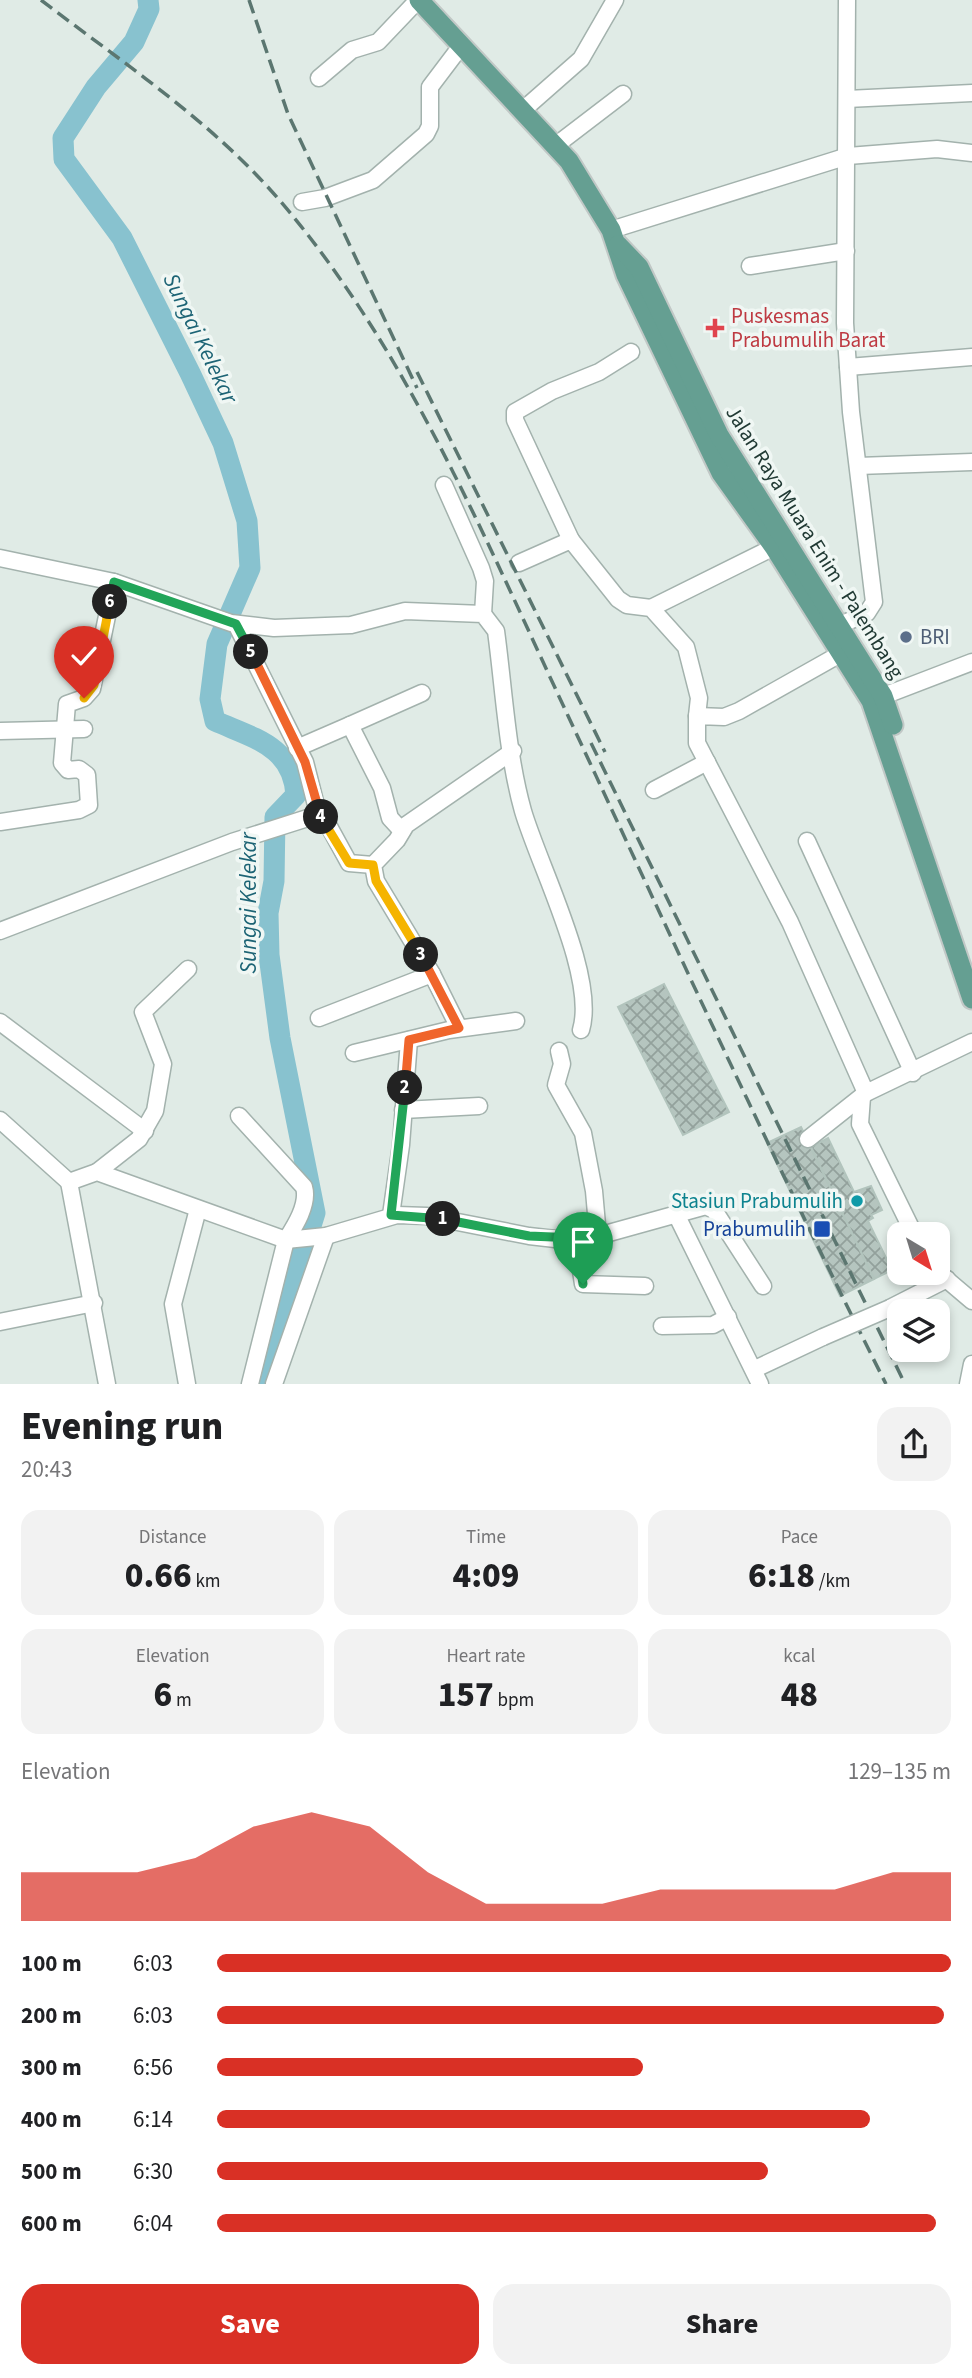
<!DOCTYPE html>
<html lang="en">
<head>
<meta charset="utf-8">
<style>
  :root { --surface:#fff; --page:#f2f2f2; --text:#202124; --muted:#757577; --accent:#d93025 }
  body { margin:0; font-family:"Source Sans 3",sans-serif; background:var(--page); color:var(--text); height:100vh; display:flex; flex-direction:column; font-size:26px; white-space:nowrap }
  * { box-sizing:border-box; margin:0 }
  p { font-size:23px; color:var(--muted) }
  .icon { flex:none; width:38px; height:38px; fill:none; stroke:currentColor; stroke-width:2; stroke-linecap:round; stroke-linejoin:round }
  .map { position:relative; height:1384px; overflow:hidden }
  .side { display:flex; flex-direction:column; background:var(--surface); flex:1 }
  .side>* { flex:none }
  .needle { width:46px; rotate:142deg }
  .fabs { position:absolute; left:887px; top:1222px; display:grid; gap:14px }
  .fabs a { display:grid; place-items:center; width:63px; height:63px; border-radius:14px; background:var(--surface); box-shadow:0 4px 10px #0003; font-size:35px }
  .pin { position:absolute; display:grid; place-items:center; width:60px; height:60px; color:#fff; margin:-72px -30px; border-radius:50% 50% 50% 0; rotate:-45deg; box-shadow:0 0 7px #0007 }
  .pin .icon { rotate:45deg }
  .km { position:absolute; width:35px; height:35px; margin:-18px; border-radius:50%; background:#222; color:#fff; font-size:19px; line-height:35px; text-align:center }
  .round { display:grid; place-items:center; flex:none; width:74px; height:74px; border-radius:21px; background:var(--page) }
  .headline { display:flex; align-items:center; justify-content:space-between; height:119px; padding:0 21px }
  h1 { font-size:38px; font-weight:800; line-height:52px }
  .stats { display:grid; grid-template-columns:repeat(3,1fr); gap:10px; height:119px; padding:7px 21px }
  .stats div { display:grid; align-content:center; border-radius:18px; background:var(--page); text-align:center }
  .stats b { font-size:35px; font-weight:800 }
  .stats small { font-size:19px; font-weight:400 }
  .stats p { font-size:19px }
  .chart { height:196px; padding:14px 21px }
  .chart p { display:flex; justify-content:space-between }
  .chart svg { width:100%; height:126px; margin-top:7px; fill:var(--accent); opacity:.7 }
  .button { display:flex; gap:14px; margin-top:auto; padding:14px 21px }
  .button a { flex:1; height:80px; border-radius:21px; background:var(--accent); color:#fff; font-size:28px; font-weight:800; line-height:80px; text-align:center }
  .button a+a { background:var(--page); color:var(--text) }
  ul { padding:0 21px; list-style:none; font-size:23px }
  li { display:grid; grid-template-columns:112px 84px 1fr; align-items:center; height:52px }
  li i { height:18px; border-radius:9px; background:var(--accent) }
  .map>svg:first-child { display:block }
</style>
</head>
<body>
<div class="map">
<svg width="972" height="1384" viewBox="0 0 972 1384">
  <defs>
    <pattern id="building-cross-hatch" width="8" height="8" patternUnits="userSpaceOnUse" patternTransform="scale(1.75)"><rect width="8" height="8" fill="#b5c5bf"/><path d="M0 0l8 8M0 8l8-8" fill="none" stroke="#93a19c"/></pattern>
  </defs>
  <rect width="100%" height="100%" fill="#e0ebe6"/>
  <g fill="none" stroke-linecap="round" stroke-linejoin="round">
    <!-- river -->
    <path stroke="#88c2cf" stroke-width="21" d="M148 0 149 9 134 42 96 87 63 138 64 159 122 238 190 373 223 443 247 521 250 568 217 644 210 699 215 721C253 738 293 746 296 795L275 817 274 881 268 913 269 955 280 1038 315 1213 262 1384"/>
  </g>
  <!-- building -->
  <g fill="url(#building-cross-hatch)" stroke="#b2c4bd" stroke-width="2">
    <path d="M664 984 729 1112 683 1135 618 1007Z"/>
    <path d="M801 1127 874 1279 840 1296 767 1143Z"/>
    <path d="M828 1138 854 1192 871 1186 882 1210 871 1215 873 1218 868 1221 892 1270 874 1279 811 1147Z"/>
  </g>
  <g fill="none" stroke-linecap="round" stroke-linejoin="round">
    <defs>
      <g id="minor">
        <path d="M319 78 352 50 378 42 418 0"/>
        <path d="M847 99 972 93"/>
        <path d="M523 110 581 59 615 0"/>
        <path d="M555 146 623 94"/>
        <path d="M302 202 325 198 373 180 426 134 430 126V87L461 46"/>
        <path d="M611 230 848 156 937 149 972 153"/>
        <path d="M750 266 846 251"/>
        <path d="M848 367 972 357"/>
        <path d="M858 466 972 462"/>
        <path d="M444 485 481 568 485 581 483 614"/>
        <path d="M571 540 515 420V412L552 391 599 372 631 352"/>
        <path d="M0 558 114 582 231 623 274 628 351 625 405 611 483 614 496 631C504 690 507 754 523 811 539 866 597 977 581 1030"/>
        <path d="M519 563 571 540 618 599 627 605 651 608 686 647 699 698 697 716"/>
        <path d="M651 608 774 547 782 539"/>
        <path d="M236 624 305 762 319 817"/>
        <path d="M829 630 867 613 874 602 851 412 845 323 847 0"/>
        <path d="M849 649 739 711 724 717 697 716V743L790 922 866 1093"/>
        <path d="M873 700 972 662"/>
        <path d="M350 725 422 693"/>
        <path d="M0 731 84 729"/>
        <path d="M297 748 350 725 382 788 390 818 402 831"/>
        <path d="M654 790 707 762"/>
        <path d="M0 822 79 810 89 805 87 775 79 769 68 770 62 763 67 704 84 698 92 689 114 582"/>
        <path d="M807 841 913 1073"/>
        <path d="M0 931 232 842 314 816 326 821 349 863 373 865"/>
        <path d="M319 1018 432 974"/>
        <path d="M0 1022 145 1131"/>
        <path d="M459 1028 432 974 376 881 373 865 397 840 406 825 513 751"/>
        <path d="M559 1051 562 1064 556 1085 583 1133 594 1191 598 1236"/>
        <path d="M354 1053 449 1030 516 1021"/>
        <path d="M862 1097 860 1124 914 1234"/>
        <path d="M403 1110 479 1106"/>
        <path d="M239 1116 304 1187C309 1204 295 1226 286 1240L250 1384"/>
        <path d="M0 1120 69 1182 97 1172 286 1240 326 1236 397 1215 427 1216 529 1236 564 1240 598 1236 706 1206 714 1210 763 1286"/>
        <path d="M808 1139 866 1093 972 1042"/>
        <path d="M97 1172 139 1139 155 1111 163 1064 143 1012 188 969"/>
        <path d="M69 1182 107 1384"/>
        <path d="M391 1215 401 1145 409 1040"/>
        <path d="M677 1216 760 1384"/>
        <path d="M576 1238 583 1284 645 1286"/>
        <path d="M939 1273 972 1301"/>
        <path d="M890 1308 947 1279"/>
        <path d="M0 1322 94 1303"/>
        <path d="M662 1326 713 1325 728 1317"/>
        <path d="M755 1369 823 1337"/>
        <path d="M187 1384 173 1304 198 1209"/>
        <path d="M274 1384 326 1236"/>
        <path d="M968 1384 972 1364"/>
      </g>
      <g id="major">
        <path d="M419 0 569 161 611 230 626 275 721 473 774 547 871 701 972 999"/>
        <path d="M618 245 639 267 719 435 883 696 893 725"/>
      </g>
    </defs>
    <!-- minor casing -->
    <use href="#minor" stroke="#a3b2ad" stroke-width="19"/>
    <!-- major casing -->
    <use href="#major" stroke="#c1c8c6" stroke-width="23"/>
    <!-- minor -->
    <use href="#minor" stroke="#fff" stroke-width="16"/>
    <!-- major -->
    <use href="#major" stroke="#659f92" stroke-width="19"/>
    <!-- rail -->
    <g stroke="#5b7670" stroke-width="3.5" stroke-dasharray="14 7" stroke-linecap="butt">
      <path d="M41 0C123 63 214 123 281 202 405 347 483 534 563 705 669 932 773 1160 886 1384"/>
      <path d="M249 0 288 114 417 388"/>
      <path d="M417 372 605 752"/>
      <path d="M591 743 905 1384"/>
    </g>
    <defs>
      <path id="minor-bridge" d="M823 1337 890 1308"/>
    </defs>
    <!-- minor-bridge casing -->
    <use href="#minor-bridge" stroke="#a3b2ad" stroke-width="19" stroke-linecap="butt"/>
    <!-- minor-bridge -->
    <use href="#minor-bridge" stroke="#fff" stroke-width="16"/>
  </g>
  <g fill="none" stroke-linecap="round" stroke-linejoin="round">
    <defs>
      <path id="split-1" d="M443 1219 529 1236 576 1238 583 1284"/>
      <path id="split-2" d="M405 1088 391 1215 443 1219"/>
      <path id="split-3" d="M405 1088 409 1040 459 1028 421 955"/>
      <path id="split-4" d="M321 817 349 863 373 865 376 881 421 955"/>
      <path id="split-5" d="M251 652 305 762 321 817"/>
      <path id="split-6" d="M110 602 114 582 236 624 251 652"/>
      <path id="split-7" d="M84 698 94 685 110 602"/>
    </defs>
    <!-- split-1 casing -->
    <use href="#split-1" stroke="#fff" stroke-width="14"/>
    <!-- split-2 casing -->
    <use href="#split-2" stroke="#fff" stroke-width="14"/>
    <!-- split-3 casing -->
    <use href="#split-3" stroke="#fff" stroke-width="14"/>
    <!-- split-4 casing -->
    <use href="#split-4" stroke="#fff" stroke-width="14"/>
    <!-- split-5 casing -->
    <use href="#split-5" stroke="#fff" stroke-width="14"/>
    <!-- split-6 casing -->
    <use href="#split-6" stroke="#fff" stroke-width="14"/>
    <!-- split-7 casing -->
    <use href="#split-7" stroke="#fff" stroke-width="14"/>
    <!-- split-1 -->
    <use href="#split-1" stroke="#22a559" stroke-width="9"/>
    <!-- split-2 -->
    <use href="#split-2" stroke="#22a559" stroke-width="9"/>
    <!-- split-3 -->
    <use href="#split-3" stroke="#f0652b" stroke-width="9"/>
    <!-- split-4 -->
    <use href="#split-4" stroke="#f5b400" stroke-width="9"/>
    <!-- split-5 -->
    <use href="#split-5" stroke="#f0652b" stroke-width="9"/>
    <!-- split-6 -->
    <use href="#split-6" stroke="#22a559" stroke-width="9"/>
    <!-- split-7 -->
    <use href="#split-7" stroke="#f5b400" stroke-width="9"/>
  </g>
  <!-- markers -->
  <path fill="#e0444e" stroke="#f0f7f4" stroke-width="2.5" d="M711.5 317.5h7v7h7v7h-7v7h-7v-7h-7v-7h7z"/>
  <circle fill="#5c6f8a" stroke="#f0f7f4" stroke-width="2.5" cx="906" cy="637" r="7"/>
  <circle fill="#0f9aa8" stroke="#f0f7f4" stroke-width="2.5" cx="857" cy="1201" r="7"/>
  <rect fill="#1a4fb4" stroke="#f0f7f4" stroke-width="2.5" x="813" y="1220" width="18" height="18" rx="3.5"/>
  <g text-anchor="middle" stroke-width="7" stroke-linejoin="round" paint-order="stroke">
    <!-- health labels -->
    <g font-size="21" fill="#be3a42" stroke="#f0f7f4" text-anchor="start">
      <text x="731" y="323">Puskesmas<tspan x="731" dy="24">Prabumulih Barat</tspan></text>
    </g>
    <!-- street labels -->
    <g font-size="21" fill="#213a34" stroke="#f0f7f4">
      <text transform="translate(815 542) rotate(58)" y="7">Jalan Raya Muara Enim - Palembang</text>
    </g>
    <!-- service labels -->
    <g font-size="21" fill="#4e5e75" stroke="#f0f7f4" text-anchor="start">
      <text x="920" y="644">BRI</text>
    </g>
    <!-- culture labels -->
    <g font-size="21" fill="#0d838f" stroke="#f0f7f4" text-anchor="end">
      <text x="843" y="1208">Stasiun Prabumulih</text>
    </g>
    <!-- transit labels -->
    <g font-size="21" fill="#164399" stroke="#f0f7f4" text-anchor="end">
      <text x="806" y="1236">Prabumulih</text>
    </g>
    <!-- water labels -->
    <g font-size="23" font-style="italic" fill="#1d6475" stroke="#f0f7f4">
      <text transform="translate(201 338) rotate(64)" y="8">Sungai Kelekar</text>
      <text transform="translate(248 903) rotate(-90)" y="8">Sungai Kelekar</text>
    </g>
  </g>
</svg>
<div class="fabs">
<a><svg class="needle" viewBox="-14 -14 28 28"><path d="M0-13l5 13h-10z" fill="#e53935"/><path d="M0 13l5-13h-10z" fill="#757577"/></svg></a>
<a><svg class="icon" aria-label="layers" viewBox="0 0 24 24"><path d="M12 4l9 5-9 5-9-5zM3 14l9 5 9-5"/></svg></a>
</div>
<div class="pin" style="left:583px;top:1284px;background:#1e9e55"><svg class="icon" aria-label="arrive" viewBox="0 0 24 24"><path d="M6 21V4h12l-3 4 3 4H6"/></svg></div>
<div class="pin" style="left:84px;top:698px;background:#d93025"><svg class="icon" aria-label="check" viewBox="0 0 24 24"><path d="M5 12l5 5 9-10"/></svg></div>
<b class="km" style="left:443px;top:1219px">1</b>
<b class="km" style="left:405px;top:1088px">2</b>
<b class="km" style="left:421px;top:955px">3</b>
<b class="km" style="left:321px;top:817px">4</b>
<b class="km" style="left:251px;top:652px">5</b>
<b class="km" style="left:110px;top:602px">6</b>
</div>
<section class="side">
<div class="headline"><div><h1>Evening run</h1><p>20:43</p></div><a class="round"><svg class="icon" aria-label="share" viewBox="0 0 24 24"><path d="M12 15V3M7 8l5-5 5 5M5 13v7h14v-7"/></svg></a></div>
<div class="stats">
<div><p>Distance</p><b>0.66<small> km</small></b></div>
<div><p>Time</p><b>4:09</b></div>
<div><p>Pace</p><b>6:18<small> /km</small></b></div>
</div>
<div class="stats">
<div><p>Elevation</p><b>6<small> m</small></b></div>
<div><p>Heart rate</p><b>157<small> bpm</small></b></div>
<div><p>kcal</p><b>48</b></div>
</div>
<div class="chart"><p><span>Elevation</span>129–135 m</p>
<svg viewBox="0 0 160 44" preserveAspectRatio="none"><path d="M0 44V27L10 27L20 27L30 22L40 11L50 6L60 11L70 27L80 38L90 38L100 38L110 33L120 33L130 33L140 33L150 27L160 27V44z"/></svg>
</div>
<ul>
<li><b>100 m</b>6:03<i style="width:100%"></i></li>
<li><b>200 m</b>6:03<i style="width:99%"></i></li>
<li><b>300 m</b>6:56<i style="width:58%"></i></li>
<li><b>400 m</b>6:14<i style="width:89%"></i></li>
<li><b>500 m</b>6:30<i style="width:75%"></i></li>
<li><b>600 m</b>6:04<i style="width:98%"></i></li>
</ul>
<div class="button"><a>Save</a><a>Share</a></div>
</section>
</body>
</html>
